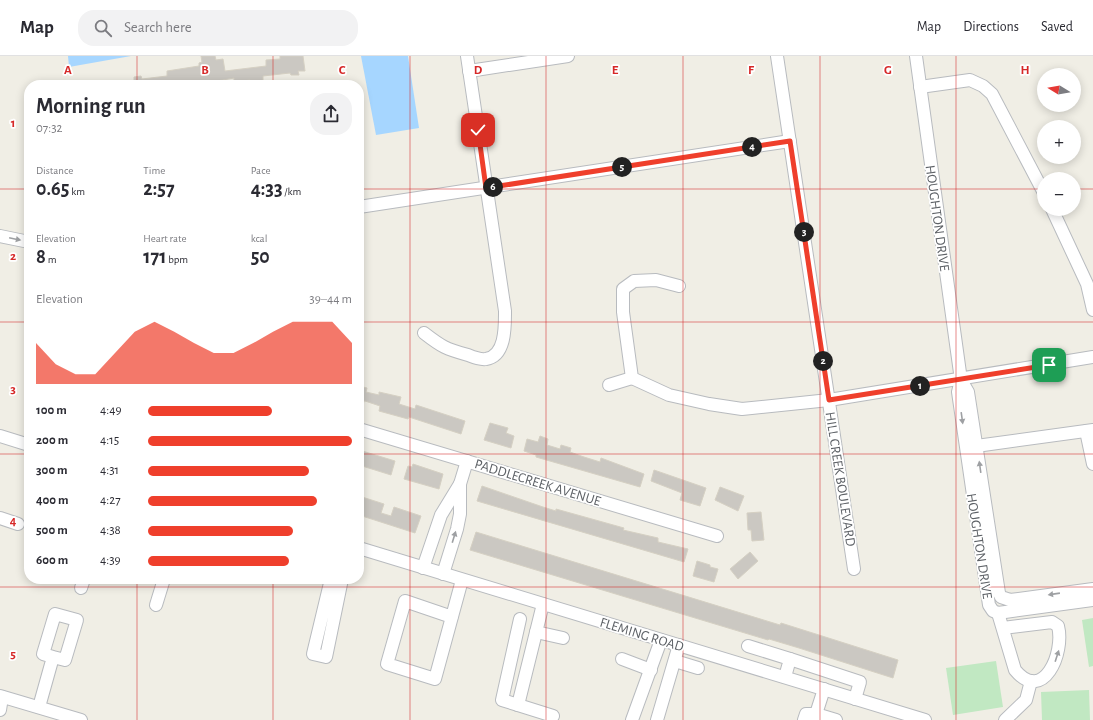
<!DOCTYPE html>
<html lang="en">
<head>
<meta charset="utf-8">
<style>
  :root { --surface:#fff; --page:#f2f2f3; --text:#2b2b33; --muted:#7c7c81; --line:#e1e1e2; --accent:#ef3f2c }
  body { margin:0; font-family:"Alegreya Sans",sans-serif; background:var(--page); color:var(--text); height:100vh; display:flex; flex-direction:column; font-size:15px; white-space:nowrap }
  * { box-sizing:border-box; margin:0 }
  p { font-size:13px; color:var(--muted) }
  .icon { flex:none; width:22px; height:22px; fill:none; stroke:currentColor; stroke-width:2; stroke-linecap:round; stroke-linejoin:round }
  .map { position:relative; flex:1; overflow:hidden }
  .side { position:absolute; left:24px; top:24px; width:340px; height:504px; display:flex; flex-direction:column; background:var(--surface); border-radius:16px; box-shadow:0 2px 10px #0003 }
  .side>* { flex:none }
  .needle { width:26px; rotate:281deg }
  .controls { position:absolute; left:1037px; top:12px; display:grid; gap:8px }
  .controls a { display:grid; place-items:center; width:44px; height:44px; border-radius:50%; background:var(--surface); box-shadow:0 2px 10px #0003; font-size:20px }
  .pin { position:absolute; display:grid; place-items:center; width:34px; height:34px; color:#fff; margin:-17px; border-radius:8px; box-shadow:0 2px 6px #0006 }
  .km { position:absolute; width:20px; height:20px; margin:-10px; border-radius:50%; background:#222; color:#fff; font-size:11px; line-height:20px; text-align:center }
  .round { display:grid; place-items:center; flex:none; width:42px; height:42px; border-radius:16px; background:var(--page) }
  .overview { display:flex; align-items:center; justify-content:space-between; height:68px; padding:0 12px }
  h1 { font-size:22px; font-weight:700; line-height:30px }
  .stats { display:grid; grid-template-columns:repeat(3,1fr); gap:6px; height:68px; padding:4px 12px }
  .stats div { display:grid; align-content:center }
  .stats b { font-size:20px; font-weight:700 }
  .stats small { font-size:11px; font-weight:400 }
  .stats p { font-size:11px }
  .chart { height:112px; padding:8px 12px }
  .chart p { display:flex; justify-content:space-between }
  .chart svg { width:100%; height:72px; margin-top:4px; fill:var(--accent); opacity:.7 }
  ul { padding:0 12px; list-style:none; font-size:13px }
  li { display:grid; grid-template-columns:64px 48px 1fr; align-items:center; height:30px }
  li i { height:10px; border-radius:5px; background:var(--accent) }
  header { display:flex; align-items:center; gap:24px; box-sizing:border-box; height:56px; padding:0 20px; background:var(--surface); border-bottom:1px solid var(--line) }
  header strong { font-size:19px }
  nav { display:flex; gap:22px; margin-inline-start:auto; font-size:14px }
  .search { width:280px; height:36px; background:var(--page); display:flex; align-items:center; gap:10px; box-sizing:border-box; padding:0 14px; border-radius:16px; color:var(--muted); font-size:15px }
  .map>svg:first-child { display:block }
</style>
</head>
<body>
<header>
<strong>Map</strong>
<div class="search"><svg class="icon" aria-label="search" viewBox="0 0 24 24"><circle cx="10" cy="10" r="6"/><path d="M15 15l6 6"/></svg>Search here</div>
<nav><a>Map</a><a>Directions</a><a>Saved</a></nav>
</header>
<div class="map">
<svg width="1093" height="664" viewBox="0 0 1093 664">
  <rect width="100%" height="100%" fill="#f0eee5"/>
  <!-- green -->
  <g fill="#c1e8c2">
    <path d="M1093 562V610L1089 611 1082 564Z"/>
    <path d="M996 605 1003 651 953 659 946 612Z"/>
    <path d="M1089 634 1090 664H1042L1041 636Z"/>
  </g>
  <!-- water -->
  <g fill="#a6d6ff">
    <path d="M68 0H131L69 11Z"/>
    <path d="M361 0H408L419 72 376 79Z"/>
  </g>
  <!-- building -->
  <g fill="#cbc8c2" stroke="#d5d0c3">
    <path d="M201 0H215L216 4 223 3 225 15 266 10V4L280 3V0H303L305 15H298L299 19H291L290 17 263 20V26L250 27V24L234 26V22L194 29H134V21L141 20 142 23 167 20V15L199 10V7L202 6Z"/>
    <path d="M359 330 367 332 366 336 379 339V336L401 341 399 348 415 353 416 349 465 365 461 378 409 361 408 363 379 355 380 350 365 345H364L362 354H359Z"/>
    <path d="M490 367 508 372 506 377 514 380 511 392 484 384Z"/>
    <path d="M540 380 548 383 547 389 560 393 561 389 571 392 570 396 584 401 600 406 601 402 644 418 640 431 536 401V399L524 395 527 383 538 386Z"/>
    <path d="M359 394 395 405 391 419 359 409Z"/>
    <path d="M413 408 443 418 439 433 404 423 408 410 412 411Z"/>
    <path d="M654 414 706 432 700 450 680 444 682 437 651 425Z"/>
    <path d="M482 430 543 451 556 455V453L599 465 624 472 623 474 658 482V486L688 493 684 506 477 445Z"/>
    <path d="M720 431 744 440 738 455 715 444Z"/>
    <path d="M359 440 384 448 381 457 391 460 394 451 421 460 415 477 359 459Z"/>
    <path d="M761 456 764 484 752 485 751 474H748L747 457Z"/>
    <path d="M476 476 780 569 781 567 898 604 893 622 799 592 769 583 768 584 470 494Z"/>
    <path d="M750 496 758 505 738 523 730 513Z"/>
    <path d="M697 505 710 509V511L718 513 714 526 693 520Z"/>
  </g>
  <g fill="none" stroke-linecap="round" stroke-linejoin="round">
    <defs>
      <g id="minor">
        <path d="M777 0 854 513"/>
        <path d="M916 0 961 324"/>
        <path d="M469 15 568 0"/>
        <path d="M920 31 970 24 983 30 992 38 1044 137"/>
        <path d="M359 151 790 85"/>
        <path d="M1052 153 1087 228 1093 254"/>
        <path d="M0 180 29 186"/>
        <path d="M679 230 656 224 634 225 623 233V256L632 322 669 339 709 348 742 353 829 344 1093 301"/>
        <path d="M424 277C442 291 446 293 468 299 473 301 481 304 486 303 506 300 505 270 505 255L467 0"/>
        <path d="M609 329 632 322"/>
        <path d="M359 373 717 480"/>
        <path d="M1086 375 1093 408"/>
        <path d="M0 380 29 389"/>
        <path d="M969 391 1093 374"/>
        <path d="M0 462 18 468"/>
        <path d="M359 492 925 664"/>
        <path d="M423 512 441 459 460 428"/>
        <path d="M443 518 457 473 460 458V428L467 405"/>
        <path d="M331 523 313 598 326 601 342 523"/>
        <path d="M81 532 84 523"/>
        <path d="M1093 533 1010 544 1001 541 999 537 968 336 961 324 958 336 989 549 993 555 998 557 1093 544"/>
        <path d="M543 548 518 649 553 660"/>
        <path d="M156 549 164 523"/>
        <path d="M998 557 1015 614C1043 648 1065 597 1058 570L1052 566 1003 572"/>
        <path d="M452 561 405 545 387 608 435 623 462 524"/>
        <path d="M536 576 563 582"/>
        <path d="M748 590 790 603 785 621"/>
        <path d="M622 603 651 614"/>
        <path d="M790 603 860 626 855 643"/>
        <path d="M675 605 698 612"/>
        <path d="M0 640 81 664"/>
        <path d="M518 649 502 644 520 563"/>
        <path d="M39 651 53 601 43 598 55 558 77 564 65 604 53 601"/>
        <path d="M0 654 2 641"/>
        <path d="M816 658 824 633"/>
        <path d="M632 664 661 584"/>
        <path d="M657 664 679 589"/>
        <path d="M804 664 806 658H816L836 664"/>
        <path d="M1005 664 1026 644 1031 625"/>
      </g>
    </defs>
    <!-- minor casing -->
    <use href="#minor" stroke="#b8bbbf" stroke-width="14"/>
    <!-- minor -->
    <use href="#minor" stroke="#fff" stroke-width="12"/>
  </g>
  <!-- one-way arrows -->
  <defs><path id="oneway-solid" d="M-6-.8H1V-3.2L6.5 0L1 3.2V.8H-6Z"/></defs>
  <g fill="#9ea0a3">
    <use href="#oneway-solid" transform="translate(15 183) rotate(12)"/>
    <use href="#oneway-solid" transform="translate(962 362) rotate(82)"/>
    <use href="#oneway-solid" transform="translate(980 411) rotate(-98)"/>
    <use href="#oneway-solid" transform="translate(454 481) rotate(-73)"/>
    <use href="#oneway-solid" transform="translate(1054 538) rotate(172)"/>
    <use href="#oneway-solid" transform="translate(1057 600) rotate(-72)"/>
  </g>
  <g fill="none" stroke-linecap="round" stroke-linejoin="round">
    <defs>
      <path id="route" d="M478 74 486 132 790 85 829 344 1049 309"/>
    </defs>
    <!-- route casing -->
    <use href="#route" stroke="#fff" stroke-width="8"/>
    <!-- route -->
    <use href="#route" stroke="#ef3f2c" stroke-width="5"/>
  </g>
  <!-- grid -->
  <path fill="none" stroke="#d62828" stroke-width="1" stroke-opacity="0.55" d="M137 0V29M273 0V29M410 0V664M546 0V664M683 0V664M820 0V664M956 0V664M0 133H29M359 133H1044M1074 133H1093M0 266H29M359 266H1093M0 398H29M359 398H1093M137 523V664M273 523V664M0 531H1093"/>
  <g text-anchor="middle" stroke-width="3.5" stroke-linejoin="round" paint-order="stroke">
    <!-- street labels -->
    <g font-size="14" fill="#5d6166" stroke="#fff">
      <text transform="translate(938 162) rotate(82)" y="5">HOUGHTON DRIVE</text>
      <text transform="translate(841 423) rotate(81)" y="5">HILL CREEK BOULEVARD</text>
      <text transform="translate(538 426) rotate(17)" y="5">PADDLECREEK AVENUE</text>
      <text transform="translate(980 490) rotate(81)" y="5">HOUGHTON DRIVE</text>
      <text transform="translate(642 578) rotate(17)" y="5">FLEMING ROAD</text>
    </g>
  </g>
  <g font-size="13" text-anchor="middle" font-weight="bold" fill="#d62828" stroke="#fff" stroke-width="3.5" stroke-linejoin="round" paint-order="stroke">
    <text x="68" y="18">A</text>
    <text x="205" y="18">B</text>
    <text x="342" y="18">C</text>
    <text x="478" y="18">D</text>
    <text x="615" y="18">E</text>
    <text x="751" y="18">F</text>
    <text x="888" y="18">G</text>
    <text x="1025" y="18">H</text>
    <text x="13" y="71">1</text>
    <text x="13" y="204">2</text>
    <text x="13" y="337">3</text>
    <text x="13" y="469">4</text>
    <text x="13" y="602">5</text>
  </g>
</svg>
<div class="controls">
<a><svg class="needle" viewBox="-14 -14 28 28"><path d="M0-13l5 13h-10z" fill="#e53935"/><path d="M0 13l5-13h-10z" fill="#7c7c81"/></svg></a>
<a>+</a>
<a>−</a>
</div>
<div class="pin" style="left:1049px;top:309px;background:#1e9e55"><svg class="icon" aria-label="arrive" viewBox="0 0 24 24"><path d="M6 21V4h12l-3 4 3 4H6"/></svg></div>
<div class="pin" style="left:478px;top:74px;background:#d93025"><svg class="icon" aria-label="check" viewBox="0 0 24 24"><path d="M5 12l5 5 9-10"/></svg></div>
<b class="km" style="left:920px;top:330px">1</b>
<b class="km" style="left:823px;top:305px">2</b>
<b class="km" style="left:804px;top:176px">3</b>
<b class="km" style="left:752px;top:91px">4</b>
<b class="km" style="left:622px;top:111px">5</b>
<b class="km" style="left:493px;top:131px">6</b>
<section class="side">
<div class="overview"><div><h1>Morning run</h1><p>07:32</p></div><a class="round"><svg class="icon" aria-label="share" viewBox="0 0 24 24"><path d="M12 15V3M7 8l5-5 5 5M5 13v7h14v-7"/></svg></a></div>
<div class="stats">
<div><p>Distance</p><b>0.65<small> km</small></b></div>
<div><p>Time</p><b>2:57</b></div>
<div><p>Pace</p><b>4:33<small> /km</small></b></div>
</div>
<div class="stats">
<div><p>Elevation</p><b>8<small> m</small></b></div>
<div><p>Heart rate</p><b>171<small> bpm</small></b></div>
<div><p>kcal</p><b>50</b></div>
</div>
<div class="chart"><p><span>Elevation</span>39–44 m</p>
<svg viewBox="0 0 160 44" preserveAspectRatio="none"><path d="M0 44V19L10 32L20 38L30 38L40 25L50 12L60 6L70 12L80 19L90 25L100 25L110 19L120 12L130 6L140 6L150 6L160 19V44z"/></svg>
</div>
<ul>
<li><b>100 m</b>4:49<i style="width:61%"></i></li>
<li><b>200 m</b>4:15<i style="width:100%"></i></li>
<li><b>300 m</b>4:31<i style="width:79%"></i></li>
<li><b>400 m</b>4:27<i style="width:83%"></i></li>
<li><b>500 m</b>4:38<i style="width:71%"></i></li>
<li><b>600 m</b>4:39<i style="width:69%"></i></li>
</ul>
</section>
</div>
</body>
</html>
